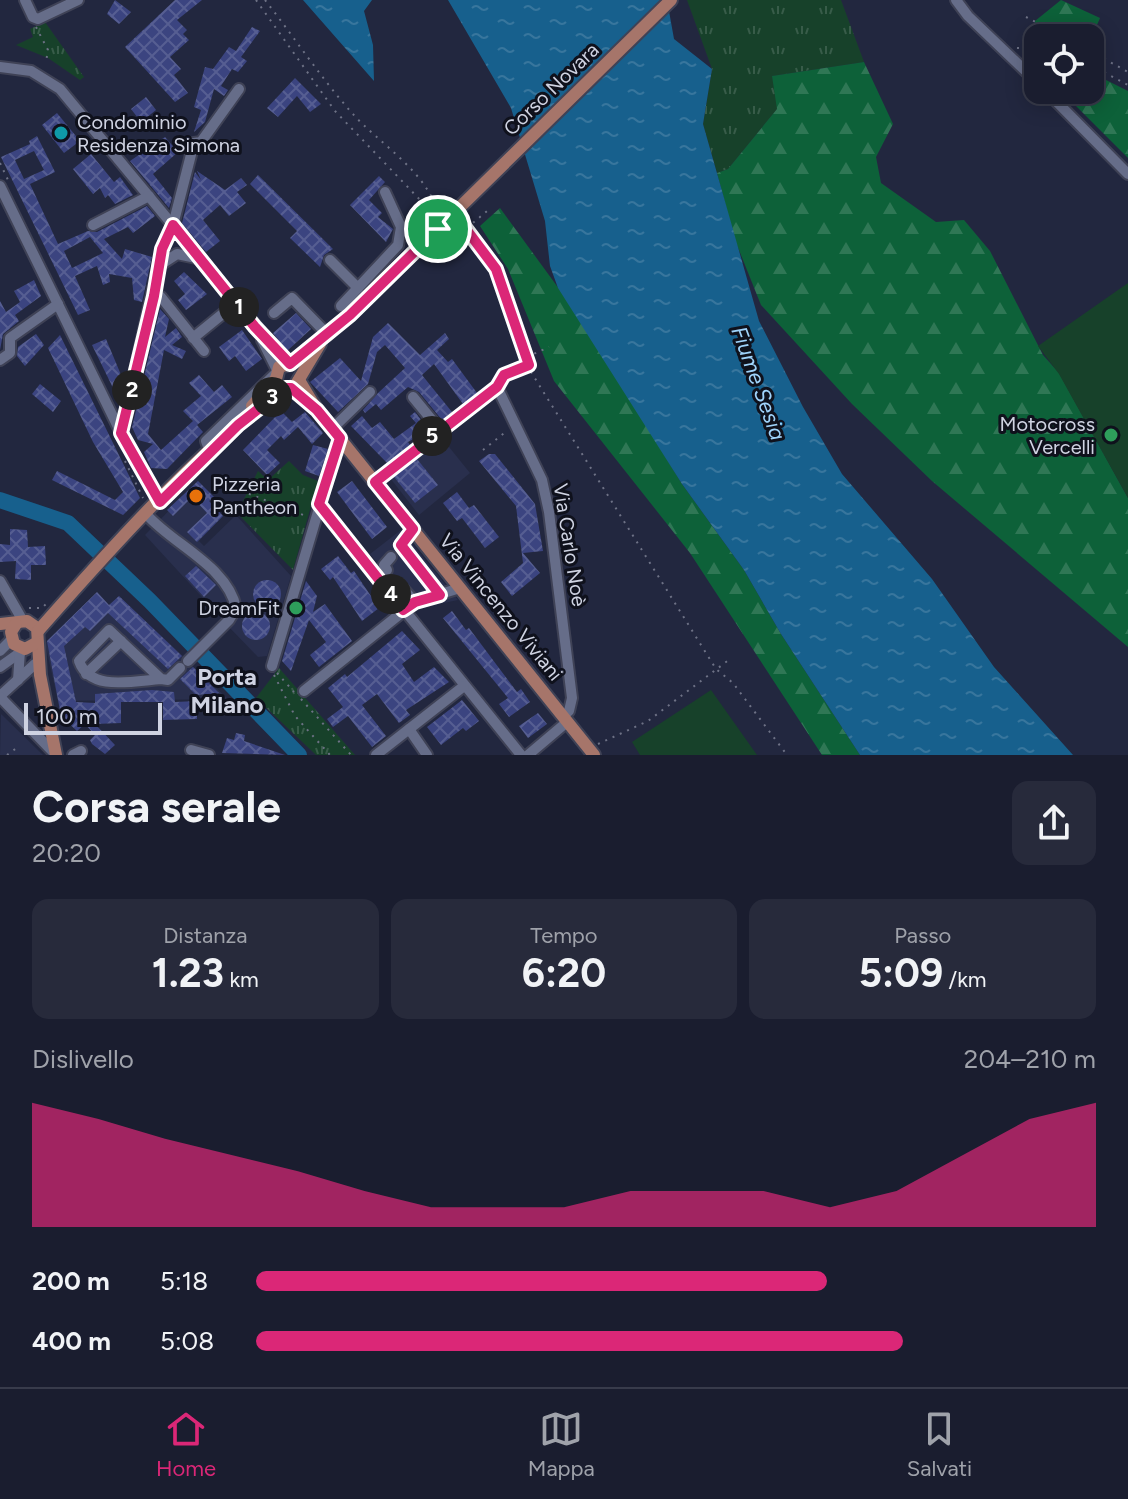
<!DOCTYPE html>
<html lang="it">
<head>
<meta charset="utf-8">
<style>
  :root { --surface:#1a1d2f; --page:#272a3b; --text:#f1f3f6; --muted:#9fa2aa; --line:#383b4b; --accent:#db2777 }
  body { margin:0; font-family:Figtree,sans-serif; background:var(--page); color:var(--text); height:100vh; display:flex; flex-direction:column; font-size:30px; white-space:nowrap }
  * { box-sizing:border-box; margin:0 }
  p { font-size:26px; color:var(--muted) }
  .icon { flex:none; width:44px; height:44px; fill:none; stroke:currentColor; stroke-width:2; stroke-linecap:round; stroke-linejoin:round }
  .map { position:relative; height:755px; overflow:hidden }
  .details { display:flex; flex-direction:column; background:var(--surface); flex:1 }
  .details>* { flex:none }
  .buttons { position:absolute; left:1024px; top:24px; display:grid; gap:16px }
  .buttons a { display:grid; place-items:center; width:80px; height:80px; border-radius:16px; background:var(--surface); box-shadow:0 4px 20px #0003,0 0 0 2px var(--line); font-size:40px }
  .scale { position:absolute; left:24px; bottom:20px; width:138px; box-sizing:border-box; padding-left:8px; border:4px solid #cfd3e2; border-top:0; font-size:22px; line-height:28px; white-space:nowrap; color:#cfd3e2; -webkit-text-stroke:6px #0f111c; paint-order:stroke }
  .pin { position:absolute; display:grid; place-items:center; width:68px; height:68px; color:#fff; margin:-34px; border:4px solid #fff; border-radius:50%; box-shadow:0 2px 8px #0007 }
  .km { position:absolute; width:40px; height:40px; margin:-20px; border-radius:50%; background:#222; color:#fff; font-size:22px; line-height:40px; text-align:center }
  .round { display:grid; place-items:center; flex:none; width:84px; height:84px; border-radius:16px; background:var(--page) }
  .headline { display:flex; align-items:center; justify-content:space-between; height:136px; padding:0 32px }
  h1 { font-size:44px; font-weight:700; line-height:60px }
  .figures { display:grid; grid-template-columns:repeat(3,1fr); gap:12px; height:136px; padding:8px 32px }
  .figures div { display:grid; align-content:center; border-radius:16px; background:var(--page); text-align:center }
  .figures b { font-size:40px; font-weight:700 }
  .figures small { font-size:22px; font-weight:400 }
  .figures p { font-size:22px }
  .chart { height:224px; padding:16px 32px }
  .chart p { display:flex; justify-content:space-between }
  .chart svg { width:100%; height:144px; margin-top:8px; fill:var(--accent); opacity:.7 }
  ul { padding:0 32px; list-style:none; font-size:26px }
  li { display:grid; grid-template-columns:128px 96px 1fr; align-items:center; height:60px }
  li i { height:20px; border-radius:10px; background:var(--accent) }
  .dock { display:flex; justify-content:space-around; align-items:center; height:112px; border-top:2px solid var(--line); background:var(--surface); font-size:22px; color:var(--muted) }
  .dock a { display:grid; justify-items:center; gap:4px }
  .dock .selected { color:var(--accent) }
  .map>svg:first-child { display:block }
</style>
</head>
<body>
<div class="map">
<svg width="1128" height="755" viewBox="0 0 1128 755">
  <defs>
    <pattern id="grass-tufts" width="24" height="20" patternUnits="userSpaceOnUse" patternTransform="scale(2)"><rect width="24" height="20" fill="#17412a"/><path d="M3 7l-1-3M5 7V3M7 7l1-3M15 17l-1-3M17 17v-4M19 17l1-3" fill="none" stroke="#385c49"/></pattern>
    <pattern id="forest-firs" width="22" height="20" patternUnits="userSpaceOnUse" patternTransform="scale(2)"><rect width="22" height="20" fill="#0d6139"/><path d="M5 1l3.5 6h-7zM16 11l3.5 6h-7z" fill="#2f7755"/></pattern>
    <pattern id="water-ripples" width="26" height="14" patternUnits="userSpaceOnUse" patternTransform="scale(2)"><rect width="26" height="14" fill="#17608d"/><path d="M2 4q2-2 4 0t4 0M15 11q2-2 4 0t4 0" fill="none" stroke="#38769d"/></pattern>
    <pattern id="building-cross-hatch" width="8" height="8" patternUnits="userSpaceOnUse" patternTransform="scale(2)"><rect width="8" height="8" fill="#3b4480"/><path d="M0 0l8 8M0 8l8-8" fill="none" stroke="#565e92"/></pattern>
  </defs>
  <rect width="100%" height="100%" fill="#22273f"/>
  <!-- built -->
  <g fill="#292f4d">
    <path d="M441 437 470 473 419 515 390 478Z"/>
    <path d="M198 481 214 497 210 502 223 516 199 541 204 546 236 515 291 576 267 656 258 657 228 626 190 664 228 699 58 701 45 643 92 597 105 609 119 596 185 658 223 620 145 535Z"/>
    <path d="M401 530 413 545 458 600 415 609 395 585 370 554Z"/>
    <path d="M1 714 43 755H0Z"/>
  </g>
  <!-- grass -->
  <g fill="url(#grass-tufts)">
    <path d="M687 0H841L864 62 772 76 778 108 728 169 717 173 703 124 712 69Z"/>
    <path d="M45 22 84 77 80 80 48 58 16 45 33 37 30 29Z"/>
    <path d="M289 461 303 475 318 481 293 570 237 513 258 471 268 480Z"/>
    <path d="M279 668 355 755H316L256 698Z"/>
  </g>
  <!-- forest -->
  <g fill="url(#forest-firs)">
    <path d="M1061 0 1100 18 1090 41 1038 38V54L1035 21Z"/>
    <path d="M864 62 893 124 876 157 881 183 936 222 964 220 990 251 1043 355 1059 373 1128 498V647L932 481 852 404 761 305 735 240 717 173 728 169 777 109 772 76Z"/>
    <path d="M1090 72 1128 91V158L1060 90H1090Z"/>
    <path d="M500 208 581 319 682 484 744 570 781 634 860 755H822L690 553 554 381 508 269 480 226Z"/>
  </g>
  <!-- park -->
  <g fill="#17412a">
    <path d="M1128 283V498L1059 374 1038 346Z"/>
    <path d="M711 690 757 755H640L632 742Z"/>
  </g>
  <!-- water -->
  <g fill="url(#water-ripples)">
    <path d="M303 0H372L364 11 373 45 374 81Z"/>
    <path d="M448 0H667L674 39 712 69 703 124 759 321 803 407 842 474 932 579 994 667 1073 755H860L781 634 744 570 682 484 558 288 550 266 545 221 511 108Z"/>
  </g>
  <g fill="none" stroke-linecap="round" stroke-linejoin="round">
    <!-- river -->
    <path stroke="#17608d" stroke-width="16" d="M0 500 68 523 150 601 299 755"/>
  </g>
  <!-- building -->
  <g fill="url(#building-cross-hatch)" fill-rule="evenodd">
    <path d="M115 0 131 12 119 24 107 14Z"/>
    <path d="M175 0H202L177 20 187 30 183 34 189 40 170 57 181 69 174 75 188 93 175 102 125 47Z"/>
    <path d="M252 27 260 31 241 57 247 61 238 72 232 69 221 86 228 90 224 96 214 89 205 122 194 132 201 110 194 107 205 67 213 69 229 47 236 51Z"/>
    <path d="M295 78 321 104 310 112 297 96 278 117 267 108Z"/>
    <path d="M146 97 156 110 141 122 131 109Z"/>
    <path d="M57 113 80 141 64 153 42 125Z"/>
    <path d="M37 136 55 172 30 184 58 244 88 231 97 232 147 206 155 216 133 233 128 227 104 239 122 259 125 249 152 257 142 302 134 300 132 278 109 274 110 282 103 285 97 266 75 276 90 310 78 315 1 157 30 144 29 141ZM34 151 44 170 24 179 15 160ZM90 237 103 253 72 268 64 251Z"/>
    <path d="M165 137 178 152 153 174 172 198 169 208 130 161Z"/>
    <path d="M91 154 114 182 120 177 133 195 115 204 108 195 105 198 100 188 93 194 73 169Z"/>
    <path d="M197 171 225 190 241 178 247 185 237 192 246 203 229 216 220 205 203 220 220 241 206 252 182 223 195 172 201 180Z"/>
    <path d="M258 175 333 249 324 255 320 267 290 238 297 231 250 184Z"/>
    <path d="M379 176 385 182 369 200 382 213 378 217 393 229 386 242 350 205Z"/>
    <path d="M184 272 207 294 186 310 178 300 185 294 174 281Z"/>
    <path d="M34 280 41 296 15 315 19 321 3 334 0 350V301L6 312 20 302 14 291Z"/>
    <path d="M160 309 169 319 165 337 176 328 182 337 172 345 186 351 182 359 164 350 148 434 161 450 193 421 183 411 201 396 189 383 199 375 214 392 222 385 232 397 197 425 203 432 167 469 151 468 144 452 153 444 138 440 132 427Z"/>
    <path d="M296 313 311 329 287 351 273 333Z"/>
    <path d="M388 323 420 355 445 333 449 339 437 350 448 362 452 359 477 393 463 404 434 364 422 375 452 412 442 420 419 392 408 387 381 410 376 404 365 413 363 410 378 393 405 368 385 345 377 352 368 384 338 412 310 382 340 358 361 381 373 337Z"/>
    <path d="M242 330 262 359 246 371 235 356 229 361 219 347Z"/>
    <path d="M36 334 44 345 25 366 17 356 18 347Z"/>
    <path d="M60 335 140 498 123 515 52 480 57 471 115 500 123 492 93 442 48 348Z"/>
    <path d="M106 339 124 382 121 394H116L92 345Z"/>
    <path d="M40 384 61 401 53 412 32 394Z"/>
    <path d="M281 411 292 422 305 412 323 433 312 444 298 427 284 440 281 436 267 450 280 463 267 475 243 450Z"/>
    <path d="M415 412 429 430 408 442 410 445 387 463 351 426 362 416 372 428 380 422 394 439 416 423 410 416Z"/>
    <path d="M313 445 328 449 319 476 305 471Z"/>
    <path d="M489 454H495L535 504 543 551 523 553 540 573 512 596 501 582 523 563 516 506 479 461Z"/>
    <path d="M417 459 438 485 415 503 394 477Z"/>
    <path d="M198 481 214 497 209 501 223 516 197 542 187 532 207 513 192 497 173 516 167 510Z"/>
    <path d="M352 481 387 527 372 539 337 492Z"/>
    <path d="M457 492 469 508 474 505 499 537 485 548 462 518 457 521 443 503Z"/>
    <path d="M10 529 27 530 28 547 45 546 46 565H31V580L15 579 16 561 0 562V544L10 545Z"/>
    <path d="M338 556 351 573 354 571 379 608 362 621 333 577 330 580 321 569Z"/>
    <path d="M196 566 216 585 204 597 185 576Z"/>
    <circle cx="267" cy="594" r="14"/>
    <path d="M306 581 317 596 313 612 325 604 352 641 319 667 310 655 326 642 309 620 291 671 282 661Z"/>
    <path d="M97 592 109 605 119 596 182 656 168 669 108 613 90 631 85 627 64 646 76 702 95 703V694L152 690 174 692 175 702 197 701V719L163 720V702H121V723L95 724 115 745 105 754 92 744 90 740 95 735 85 724 77 731 61 716 47 641Z"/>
    <path d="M452 611 466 630 469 628 517 692 521 689 530 702 509 717 499 704 508 698 443 618Z"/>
    <circle cx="256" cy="626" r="14"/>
    <path d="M402 631 420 650 402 664 414 682 434 667 449 682 406 710 410 715 399 723 377 694 362 705 386 736 372 747 348 716 333 727 327 719 343 707 328 688 345 674 347 677Z"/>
    <path d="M193 667 219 693 196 695 180 679Z"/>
    <path d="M462 700 479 721 466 731 463 728 441 745 427 727Z"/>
    <path d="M538 713 547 724 528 738 519 726Z"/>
    <path d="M236 733 245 735 244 741 285 755 222 753 227 738 234 740Z"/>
  </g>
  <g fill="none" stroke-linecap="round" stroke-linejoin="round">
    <defs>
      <g id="minor">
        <path d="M25 0 33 17 38 19 78 0"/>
        <path d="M956 0 968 16 1038 83"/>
        <path d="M0 67 31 71 60 89 287 363"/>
        <path d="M1045 90 1128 174"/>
        <path d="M0 186 121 433 160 502"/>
        <path d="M93 225 149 196"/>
        <path d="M330 260 358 288"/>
        <path d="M160 265 177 254 201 259"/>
        <path d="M154 296 161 297 204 351"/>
        <path d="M341 306 398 245 401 227 385 192"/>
        <path d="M274 313 292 298 328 335"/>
        <path d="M193 338 236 303"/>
        <path d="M262 340 277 370"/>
        <path d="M0 360 10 353V338L58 304"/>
        <path d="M413 397 440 430"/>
        <path d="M332 429 370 392"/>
        <path d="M121 433 162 249 173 225 194 143 201 142 239 89"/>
        <path d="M210 452 206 441 276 373"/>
        <path d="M375 482 497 387 542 480 549 512 572 698 569 711 563 716"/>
        <path d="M319 504 521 755"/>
        <path d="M147 515C174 545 228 567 236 608L229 620 188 661"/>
        <path d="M401 545 440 595"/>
        <path d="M387 570 384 565 391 557"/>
        <path d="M0 581 23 621"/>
        <path d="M398 583 415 602 460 588"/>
        <path d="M0 651 11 640"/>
        <path d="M272 666 340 438"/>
        <path d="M0 667 25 649"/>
        <path d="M86 674 121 641"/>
        <path d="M161 679C133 681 90 692 79 661L109 630 161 679 168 680 180 668"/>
        <path d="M18 680 20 651"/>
        <path d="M304 691 415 602"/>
        <path d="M0 696 35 664"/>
        <path d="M0 697 56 755"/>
        <path d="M409 729 427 755"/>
        <path d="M191 750 209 755"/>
        <path d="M73 755 81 751"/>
        <path d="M376 755 464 686"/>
        <path d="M528 755 567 722"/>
      </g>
      <g id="major">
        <path d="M276 379 279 367 290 364 350 315 671 0"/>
        <path d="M299 380 317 410 594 755"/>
        <path d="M295 386 320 344"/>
        <path d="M252 406 276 379"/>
        <path d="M0 624 27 621 37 628 40 675 56 755"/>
        <path d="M16 624 11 632 14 644 25 649 36 643"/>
        <path d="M38 631C112 547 194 454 285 388"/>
      </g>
    </defs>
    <!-- minor casing -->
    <use href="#minor" stroke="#3f4256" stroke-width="14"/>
    <!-- major casing -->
    <use href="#major" stroke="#3f4256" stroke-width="16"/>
    <!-- path -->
    <g stroke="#6e7286" stroke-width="2" stroke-dasharray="2 6" stroke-linecap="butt">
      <path d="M256 0 335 111 423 203 424 217 411 232"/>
      <path d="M265 0C294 37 321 78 352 113 379 144 430 173 438 216"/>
      <path d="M1026 17 1066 38"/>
      <path d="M36 27 48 50 46 62"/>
      <path d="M1017 48 1038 49"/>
      <path d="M1090 51 1128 72"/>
      <path d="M1090 65 1128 85"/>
      <path d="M0 163 8 180"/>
      <path d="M461 221 496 269 531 372 716 669 733 683 787 755"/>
      <path d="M467 228 487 211"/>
      <path d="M527 357 549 347"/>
      <path d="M500 378 527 365"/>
      <path d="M483 450 508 430"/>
      <path d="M125 461 143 498"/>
      <path d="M234 488 306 516"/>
      <path d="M29 608H42L48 602"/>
      <path d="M277 673 294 692"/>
      <path d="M274 675 295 716 330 755"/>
      <path d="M301 699 351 755"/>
      <path d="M598 744 648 721 730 659"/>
      <path d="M7 755 18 747"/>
    </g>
    <!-- minor -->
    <use href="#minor" stroke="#666d89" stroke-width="10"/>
    <!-- major -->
    <use href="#major" stroke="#a6756a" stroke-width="12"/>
  </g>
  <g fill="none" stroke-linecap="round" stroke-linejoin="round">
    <defs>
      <path id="route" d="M454 213 496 269 529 365 504 375 497 387 375 482 413 529 401 545 440 595 415 602 403 610 319 504 340 438 317 410 291 388H285L238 425 160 502 121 433 154 296 162 249 173 225 255 327 290 364 350 315Z"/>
    </defs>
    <!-- route casing -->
    <use href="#route" stroke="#fff" stroke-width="16"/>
    <!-- route -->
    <use href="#route" stroke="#db2777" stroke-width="10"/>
  </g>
  <!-- markers -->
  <circle fill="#0f9aa8" stroke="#0f111c" stroke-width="3" cx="61" cy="133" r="8"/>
  <g fill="#2e9e5b" stroke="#0f111c" stroke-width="3">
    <circle cx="1111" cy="435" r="8"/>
    <circle cx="296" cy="608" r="8"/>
  </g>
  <circle fill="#e8710a" stroke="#0f111c" stroke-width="3" cx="196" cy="496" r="8"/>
  <g text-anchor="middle" stroke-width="6" stroke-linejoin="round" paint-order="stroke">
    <!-- street labels -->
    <g font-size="20" fill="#cfd3e2" stroke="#0f111c">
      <text transform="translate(551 89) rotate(-44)" y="7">Corso Novara</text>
      <text transform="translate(570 545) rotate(81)" y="7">Via Carlo Noè</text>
      <text transform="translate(501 607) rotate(51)" y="7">Via Vincenzo Viviani</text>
    </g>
    <!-- poi labels -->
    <g font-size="20" fill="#cfd3e2" stroke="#0f111c" text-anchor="start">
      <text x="77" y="129">Condominio<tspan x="77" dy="23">Residenza Simona</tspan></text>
      <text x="1095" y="431" text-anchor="end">Motocross<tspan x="1095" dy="23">Vercelli</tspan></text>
      <text x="212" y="491">Pizzeria<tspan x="212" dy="23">Pantheon</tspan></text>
      <text x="280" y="615" text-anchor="end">DreamFit</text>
    </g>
    <!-- water labels -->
    <g font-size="22" font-style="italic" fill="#9fd3fb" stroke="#0f111c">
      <text transform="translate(759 383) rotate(70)" y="8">Fiume Sesia</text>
    </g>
    <!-- quarter labels -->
    <g font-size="24" font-weight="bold" fill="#cfd3e2" stroke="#0f111c">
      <text x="227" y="685">Porta<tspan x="227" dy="28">Milano</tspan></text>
    </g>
  </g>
</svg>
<div class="buttons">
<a><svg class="icon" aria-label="locate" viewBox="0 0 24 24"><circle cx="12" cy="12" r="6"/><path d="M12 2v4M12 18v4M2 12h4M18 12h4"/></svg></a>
</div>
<div class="scale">100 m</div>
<div class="pin" style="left:438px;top:229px;background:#1e9e55"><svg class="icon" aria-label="arrive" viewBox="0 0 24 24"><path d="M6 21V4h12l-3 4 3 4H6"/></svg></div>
<b class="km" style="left:239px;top:307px">1</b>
<b class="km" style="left:132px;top:390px">2</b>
<b class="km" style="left:272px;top:397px">3</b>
<b class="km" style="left:391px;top:594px">4</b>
<b class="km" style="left:432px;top:436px">5</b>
</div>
<section class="details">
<div class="headline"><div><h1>Corsa serale</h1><p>20:20</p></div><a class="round"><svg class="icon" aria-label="share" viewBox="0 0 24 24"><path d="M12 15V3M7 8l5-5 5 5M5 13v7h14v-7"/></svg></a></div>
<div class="figures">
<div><p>Distanza</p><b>1.23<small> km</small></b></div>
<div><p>Tempo</p><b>6:20</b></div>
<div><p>Passo</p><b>5:09<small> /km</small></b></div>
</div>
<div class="chart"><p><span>Dislivello</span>204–210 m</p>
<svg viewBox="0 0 160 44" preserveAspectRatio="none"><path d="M0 44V6L10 11L20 17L30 22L40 27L50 33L60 38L70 38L80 38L90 33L100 33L110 33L120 38L130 33L140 22L150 11L160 6V44z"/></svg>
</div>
<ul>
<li><b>200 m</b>5:18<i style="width:68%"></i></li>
<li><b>400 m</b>5:08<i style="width:77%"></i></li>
</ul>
</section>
<nav class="dock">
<a class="selected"><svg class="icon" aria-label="home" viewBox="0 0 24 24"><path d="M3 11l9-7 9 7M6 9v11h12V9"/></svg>Home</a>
<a><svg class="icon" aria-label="map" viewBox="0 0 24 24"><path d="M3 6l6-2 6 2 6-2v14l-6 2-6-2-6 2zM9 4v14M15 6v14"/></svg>Mappa</a>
<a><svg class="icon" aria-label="saved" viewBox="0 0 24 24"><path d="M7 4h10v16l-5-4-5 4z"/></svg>Salvati</a>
</nav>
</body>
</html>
